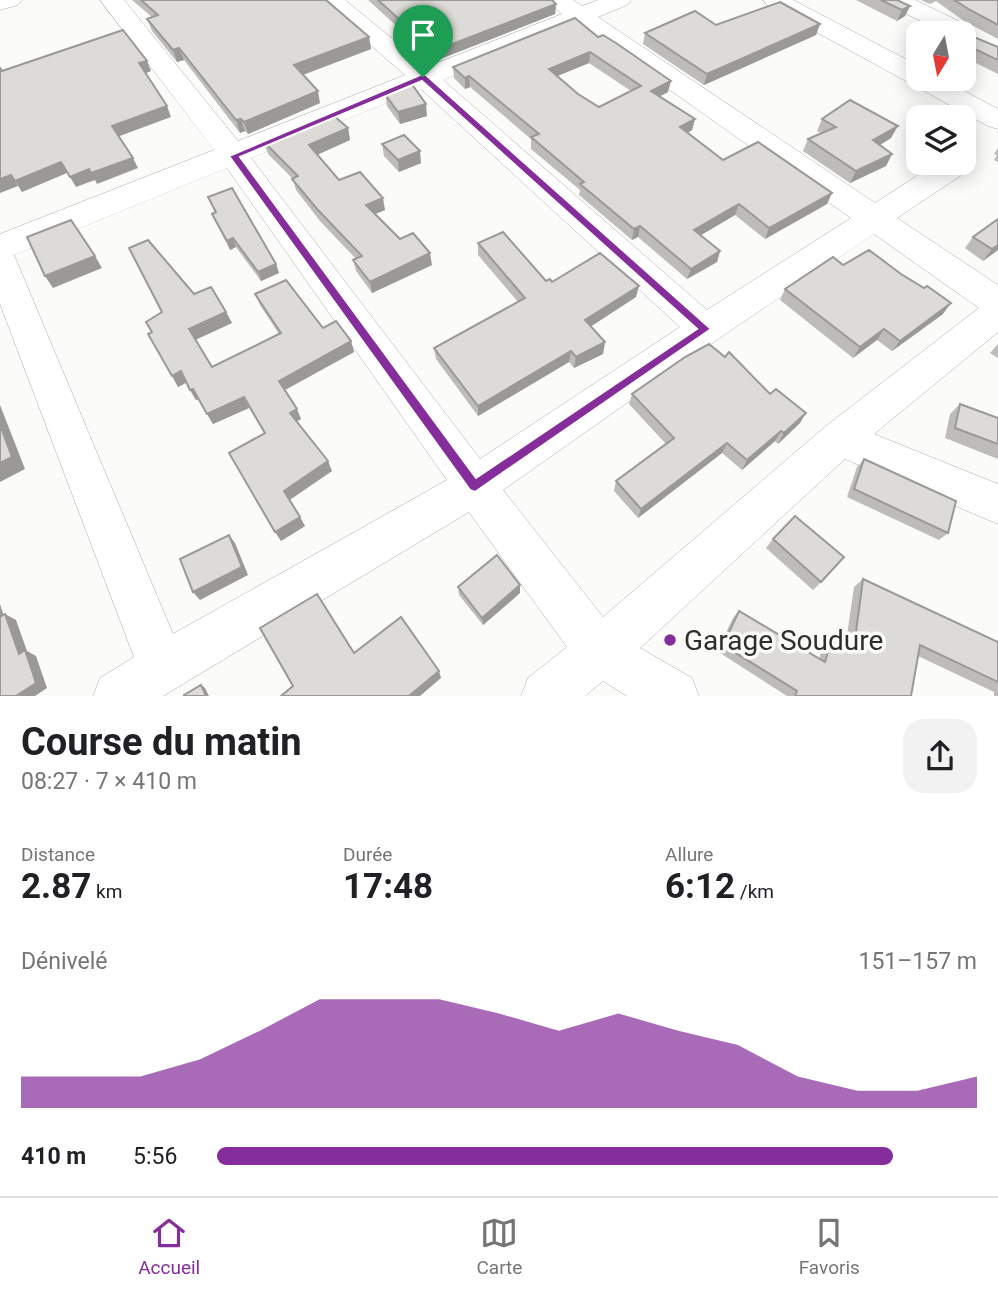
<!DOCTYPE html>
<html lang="fr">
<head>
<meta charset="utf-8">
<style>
  :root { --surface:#fff; --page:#f2f2f2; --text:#202124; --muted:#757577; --line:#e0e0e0; --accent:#852d9a }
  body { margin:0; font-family:Roboto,sans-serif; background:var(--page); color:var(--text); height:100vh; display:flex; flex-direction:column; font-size:26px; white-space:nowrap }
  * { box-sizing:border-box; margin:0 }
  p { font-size:23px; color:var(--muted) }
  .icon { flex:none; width:38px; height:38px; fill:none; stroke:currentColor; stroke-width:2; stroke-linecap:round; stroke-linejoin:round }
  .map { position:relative; height:696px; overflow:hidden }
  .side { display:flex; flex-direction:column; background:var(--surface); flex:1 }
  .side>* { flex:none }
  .needle { width:46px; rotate:190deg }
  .controls { position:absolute; left:906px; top:21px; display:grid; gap:14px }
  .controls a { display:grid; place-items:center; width:70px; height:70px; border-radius:14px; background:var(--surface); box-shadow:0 4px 18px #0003; font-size:35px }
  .pin { position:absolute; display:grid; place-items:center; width:60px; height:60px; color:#fff; margin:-72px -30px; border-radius:50% 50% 50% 0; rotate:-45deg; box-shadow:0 0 7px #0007 }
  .pin .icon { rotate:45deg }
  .round { display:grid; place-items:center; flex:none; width:74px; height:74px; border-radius:21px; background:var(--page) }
  .head { display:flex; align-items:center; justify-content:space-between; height:119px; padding:0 21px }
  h1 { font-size:38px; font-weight:700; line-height:52px }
  .metrics { display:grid; grid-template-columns:repeat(3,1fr); gap:10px; height:119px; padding:7px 21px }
  .metrics div { display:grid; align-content:center }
  .metrics b { font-size:35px; font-weight:700 }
  .metrics small { font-size:19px; font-weight:400 }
  .metrics p { font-size:19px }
  .chart { height:196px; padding:14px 21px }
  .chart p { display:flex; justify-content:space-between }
  .chart svg { width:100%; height:126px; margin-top:7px; fill:var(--accent); opacity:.7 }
  ul { padding:0 21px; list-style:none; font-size:23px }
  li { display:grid; grid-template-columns:112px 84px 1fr; align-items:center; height:52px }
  li i { height:18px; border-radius:9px; background:var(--accent) }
  .dock { display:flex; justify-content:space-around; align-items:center; height:98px; border-top:2px solid var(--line); background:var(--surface); font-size:19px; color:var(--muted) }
  .dock a { display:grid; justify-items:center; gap:4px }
  .dock .active { color:var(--accent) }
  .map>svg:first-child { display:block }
</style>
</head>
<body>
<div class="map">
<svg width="998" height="696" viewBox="0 0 998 696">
  <rect width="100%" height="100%" fill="#fbfcf9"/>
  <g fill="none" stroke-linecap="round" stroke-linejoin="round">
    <defs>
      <g id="minor">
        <path d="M0 0H22L18 5 0 10Z"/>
        <path d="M100 0H124L238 141 405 75 319 0H345L427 67 562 14 551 4 554 0H573L582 6 598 0H631L627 5 598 17 875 203 937 163H964V155L969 156 973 163 969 170 897 218 998 285V332L874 434 998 484V524L845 459 640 648 692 678 699 696H627L603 681 585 696H521L528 678 567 647 469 512 163 696H93L100 678 134 657 0 304V234L214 150ZM578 25 851 218 707 310 443 80ZM421 89 680 327 480 459 251 158ZM227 168 447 480 173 634 14 255ZM874 234 979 308 826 426 603 617 503 490 718 339Z"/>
        <path d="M763 0H793L919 66V79H942L998 109V129L988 126 767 5Z"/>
        <path d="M884 0H915L973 28 976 33 973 38 964 40V33H945L888 5Z"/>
      </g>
    </defs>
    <!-- minor casing -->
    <use href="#minor" stroke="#acada9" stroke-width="1"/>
    <!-- minor -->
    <use href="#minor" fill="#fff" fill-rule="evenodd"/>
  </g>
  <!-- wall -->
  <g fill="#bdbcba" fill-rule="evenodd">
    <path d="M132 0H326L369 37 371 49 303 75 320 103 248 134 245 131 240 133 184 60 177 62 152 31 147 19 152 17Z"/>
    <path d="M368 0H553V1L556 4 555 14 435 61Z"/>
    <path d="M856 0H897L910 6 905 16 897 21Z"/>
    <path d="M921 0H998V39L964 21 936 1 930 4Z"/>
    <path d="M575 18 668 92 660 96 695 119 692 130 688 133 723 160 832 193 827 204 765 239 735 215 701 235 720 251 717 262 687 279 638 237 632 240 579 195 580 190 531 149V139L470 87 465 89 454 78 453 67ZM589 63 631 91 599 107 578 94 557 76Z"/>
    <path d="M820 24 816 35 704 85 643 44 645 33 716 25Z"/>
    <path d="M964 33 998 47V74L964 57Z"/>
    <path d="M385 94 427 116 400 124 387 106Z"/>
    <path d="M822 119 891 138 880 145 892 154 886 166 850 183 803 151 808 139 821 133 817 131Z"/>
    <path d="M348 128 350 140 317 155 339 180 385 210 375 214 400 239 432 265 372 293 356 271 353 260 356 259 320 221 296 190 293 179 268 154 264 142Z"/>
    <path d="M382 144 421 163 399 172 384 156Z"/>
    <path d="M998 148V162L994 160 997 155 994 154Z"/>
    <path d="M208 197 276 264 279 273 261 281 236 247 230 250 216 223 212 214 215 213Z"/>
    <path d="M998 219V250L983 261 965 248 973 237Z"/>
    <path d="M478 243 546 281 636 297 591 326 605 342 603 354 574 368 569 362 478 416 436 359 434 348 518 302 478 255Z"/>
    <path d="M843 265 943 314 892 351 877 340 853 358 780 300 785 289Z"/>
    <path d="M194 294 226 312 232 323 195 340 212 367 279 334 260 305 255 294 351 341 354 352 285 390 301 419 297 421 332 471 290 500 305 526 281 541 264 433 249 408 213 424 199 399 196 400 186 383 178 387 152 332Z"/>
    <path d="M998 344V358L990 353Z"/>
    <path d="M632 394 800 423 778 444 775 441 742 470 722 453 638 518 614 491 616 481 666 444 629 404Z"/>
    <path d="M960 404 998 418V459L945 438 950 414Z"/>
    <path d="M864 459 948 533 939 540 847 497 857 467Z"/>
    <path d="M773 539 821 582 813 590 766 548Z"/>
    <path d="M863 579 998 642V696H994V692L918 656 911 696H787L717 651 733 618 739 611 819 659 824 642 833 635 846 642 854 587Z"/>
    <path d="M458 587 520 593 483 625 459 595Z"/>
  </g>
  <!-- shaded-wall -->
  <g fill="#9a9997">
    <path d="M549 0H553V5L556 4 555 14 435 61 434 51Z"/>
    <path d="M910 6 905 16 897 21 902 10Z"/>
    <path d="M820 24 816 35 704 85 707 74Z"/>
    <path d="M369 37 371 49 297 77 294 65Z"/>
    <path d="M179 48 184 60 177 62 173 50Z"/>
    <path d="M590 52 589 63 548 80 549 69Z"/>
    <path d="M147 61 151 71 144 74 139 63Z"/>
    <path d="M469 76 470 87 465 89V78Z"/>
    <path d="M671 81 668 92 649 102 651 91Z"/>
    <path d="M318 91 320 103 248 134 244 122Z"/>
    <path d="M426 104 427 116 400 124 398 112Z"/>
    <path d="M167 106 171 117 117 137 112 126Z"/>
    <path d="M241 119 245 131 240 133 236 120Z"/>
    <path d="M695 119 692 130 678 138 680 127Z"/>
    <path d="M898 126 891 138 867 153 873 140Z"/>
    <path d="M348 128 350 140 312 157 309 145Z"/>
    <path d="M420 151 421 163 399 172 398 160Z"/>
    <path d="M892 154 886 166 850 183 856 171Z"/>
    <path d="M133 158 138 168 97 184 95 180 76 187 70 177 89 169Z"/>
    <path d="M61 162 67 173 22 192 15 181Z"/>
    <path d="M11 175 18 186 0 193V179Z"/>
    <path d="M832 193 827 204 765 239 769 228Z"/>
    <path d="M383 198 385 210 368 217 366 205Z"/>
    <path d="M739 204 735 215 691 241 694 230Z"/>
    <path d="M640 226 638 237 632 240 634 229Z"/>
    <path d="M233 238 236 247 230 250 227 241Z"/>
    <path d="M998 245V250L983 261 992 249Z"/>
    <path d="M720 251 717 262 687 279 691 269Z"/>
    <path d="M430 253 432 265 372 293 370 282Z"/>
    <path d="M95 256 102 268 53 288 45 276Z"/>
    <path d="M276 264 279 273 261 281 258 272Z"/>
    <path d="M639 286 636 297 584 331 585 320Z"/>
    <path d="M951 303 943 314 892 351 900 341Z"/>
    <path d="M226 312 232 323 195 340 189 329Z"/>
    <path d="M884 329 877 340 853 358 860 347Z"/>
    <path d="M351 341 354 352 283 391 279 381Z"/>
    <path d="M605 342 603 354 574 368 576 357Z"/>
    <path d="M571 351 569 362 478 416V406Z"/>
    <path d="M181 371 187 382 178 387 172 376Z"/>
    <path d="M193 389 199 399 196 400 190 390Z"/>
    <path d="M244 397 249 408 213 424 207 414Z"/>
    <path d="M0 405 25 469 0 482Z"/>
    <path d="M297 409 301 419 294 423 290 413Z"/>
    <path d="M806 413 800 423 778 444 784 433Z"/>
    <path d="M781 431 775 441 742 470 747 460Z"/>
    <path d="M727 443 722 453 638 518 641 509Z"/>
    <path d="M328 461 332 471 289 500 284 491Z"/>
    <path d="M300 517 305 526 281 541 275 532Z"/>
    <path d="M229 535 235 543 248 575 200 600 193 592Z"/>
    <path d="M520 585V593L483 625 482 618Z"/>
    <path d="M0 604 7 626 0 622Z"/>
    <path d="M5 614 16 620 27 651 36 656 47 688 35 696H16L19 654Z"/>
    <path d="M439 671 441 678 420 696H409Z"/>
    <path d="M201 685 205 688 209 696H206Z"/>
  </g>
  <!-- building -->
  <g fill="#dcdbd8" stroke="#9a9997" stroke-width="2" fill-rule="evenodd">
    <path d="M141 0H326L369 37 294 65 318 91 244 122 241 119 236 120 179 48 173 50 147 19 158 15Z"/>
    <path d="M378 0H552L556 4 434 51Z"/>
    <path d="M881 0H897L910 6 902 10Z"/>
    <path d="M954 0H998V25L970 10Z"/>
    <path d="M780 2 820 24 707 74 645 33 695 11 716 25Z"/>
    <path d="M575 18 598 37 603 35 616 43 671 81 651 91 695 119 680 127 723 160 758 142 832 193 769 228 739 204 694 230 720 251 691 269 640 226 634 229 580 184 584 182 531 137 539 134 469 76 465 78 453 67ZM590 52 641 86 599 107 578 94 549 69Z"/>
    <path d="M123 30 147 61 139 63 167 106 112 126 133 158 91 173 89 169 70 177 61 162 15 181 11 175 0 179V68L2 71Z"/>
    <path d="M967 30 969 35 998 47V60L964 44V33H962Z"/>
    <path d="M411 83 426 104 398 112 385 94Z"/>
    <path d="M850 100 898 126 873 140 892 154 856 171 808 139 836 127 822 119Z"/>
    <path d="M333 115 348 128 309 145 339 180 360 172 383 198 366 205 400 239 413 233 430 253 370 282 353 260 362 256 317 209 292 179 298 176 264 142Z"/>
    <path d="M404 135 420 151 398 160 382 144Z"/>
    <path d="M232 188 276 264 258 272 233 238 227 241 212 214 216 212 208 197Z"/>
    <path d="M998 219V245L992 249 973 237Z"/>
    <path d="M71 220 95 256 45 276 27 237Z"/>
    <path d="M503 232 546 281 550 279 552 282 600 253 639 286 585 320 605 342 576 357 571 351 478 406 434 348 525 298 478 243Z"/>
    <path d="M148 240 194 294 211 287 226 312 189 329 212 367 281 333 255 294 286 280 323 328 336 321 351 341 279 381 297 409 290 413 328 461 284 491 300 517 275 532 229 453 265 433 244 397 207 414 193 389 190 390 181 371 172 376 148 334 152 332 146 322 162 312 129 248Z"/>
    <path d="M869 250 901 274 924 288 927 286 951 303 900 341 884 329 860 347 785 289 833 257 843 265Z"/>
    <path d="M709 344 725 357 729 352 770 394 776 389 806 413 784 433 781 431 747 460 727 443 641 509 616 481 674 438 632 394 685 357Z"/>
    <path d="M960 404 998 418V444L955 428Z"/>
    <path d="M0 425 12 457 0 463Z"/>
    <path d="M864 459 956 501 948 533 854 489Z"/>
    <path d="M795 516 844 557 821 582 773 539Z"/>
    <path d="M229 535 242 567 193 592 180 559Z"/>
    <path d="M497 555 520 585 482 618 458 587Z"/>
    <path d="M863 579 998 642V682L920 645 911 696H795L797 691 723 645 739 611 825 662 833 635 854 647Z"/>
    <path d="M317 594 354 653 401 617 439 671 409 696H281L293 686 260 628Z"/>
    <path d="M5 614 19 654 25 650 36 683 16 696H0V617Z"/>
    <path d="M201 685 206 696H184V695Z"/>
  </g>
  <!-- route -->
  <path fill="#852d9a" stroke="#fff" stroke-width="2" fill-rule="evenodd" d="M420 75H426L711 329 475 492 470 490 229 156ZM422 81 697 329 476 478 240 157Z"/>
  <!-- markers -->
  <circle fill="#852d9a" stroke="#fbfcf9" stroke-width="2.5" cx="670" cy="640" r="7"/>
  <g text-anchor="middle" stroke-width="7" stroke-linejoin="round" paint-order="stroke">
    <!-- near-poi labels -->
    <g font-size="28" fill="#2e2e2d" stroke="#fbfcf9" text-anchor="start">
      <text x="684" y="650">Garage Soudure</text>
    </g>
  </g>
</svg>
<div class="controls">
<a><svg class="needle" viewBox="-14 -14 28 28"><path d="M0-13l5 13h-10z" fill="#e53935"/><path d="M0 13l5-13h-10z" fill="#757577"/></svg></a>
<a><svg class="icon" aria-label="layers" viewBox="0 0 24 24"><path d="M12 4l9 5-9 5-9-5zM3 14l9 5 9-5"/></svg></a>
</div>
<div class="pin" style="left:423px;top:77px;background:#1e9e55"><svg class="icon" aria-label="arrive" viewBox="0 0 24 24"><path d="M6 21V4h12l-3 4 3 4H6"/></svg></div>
</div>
<section class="side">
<div class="head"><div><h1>Course du matin</h1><p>08:27 · 7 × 410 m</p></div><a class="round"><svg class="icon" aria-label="share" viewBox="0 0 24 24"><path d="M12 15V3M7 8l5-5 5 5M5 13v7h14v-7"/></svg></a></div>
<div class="metrics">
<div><p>Distance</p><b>2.87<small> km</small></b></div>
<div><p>Durée</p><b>17:48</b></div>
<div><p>Allure</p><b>6:12<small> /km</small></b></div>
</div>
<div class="chart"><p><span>Dénivelé</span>151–157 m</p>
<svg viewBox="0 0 160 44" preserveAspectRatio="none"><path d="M0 44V33L10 33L20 33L30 27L40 17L50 6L60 6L70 6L80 11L90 17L100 11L110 17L120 22L130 33L140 38L150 38L160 33V44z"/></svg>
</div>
<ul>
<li><b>410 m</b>5:56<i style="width:89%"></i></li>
</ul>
</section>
<nav class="dock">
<a class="active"><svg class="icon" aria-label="home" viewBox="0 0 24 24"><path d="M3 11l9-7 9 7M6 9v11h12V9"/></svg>Accueil</a>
<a><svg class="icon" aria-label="map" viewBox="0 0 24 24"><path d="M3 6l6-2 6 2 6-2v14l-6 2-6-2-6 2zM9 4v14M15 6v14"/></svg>Carte</a>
<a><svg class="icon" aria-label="saved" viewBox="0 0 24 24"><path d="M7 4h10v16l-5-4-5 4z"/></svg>Favoris</a>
</nav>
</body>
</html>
